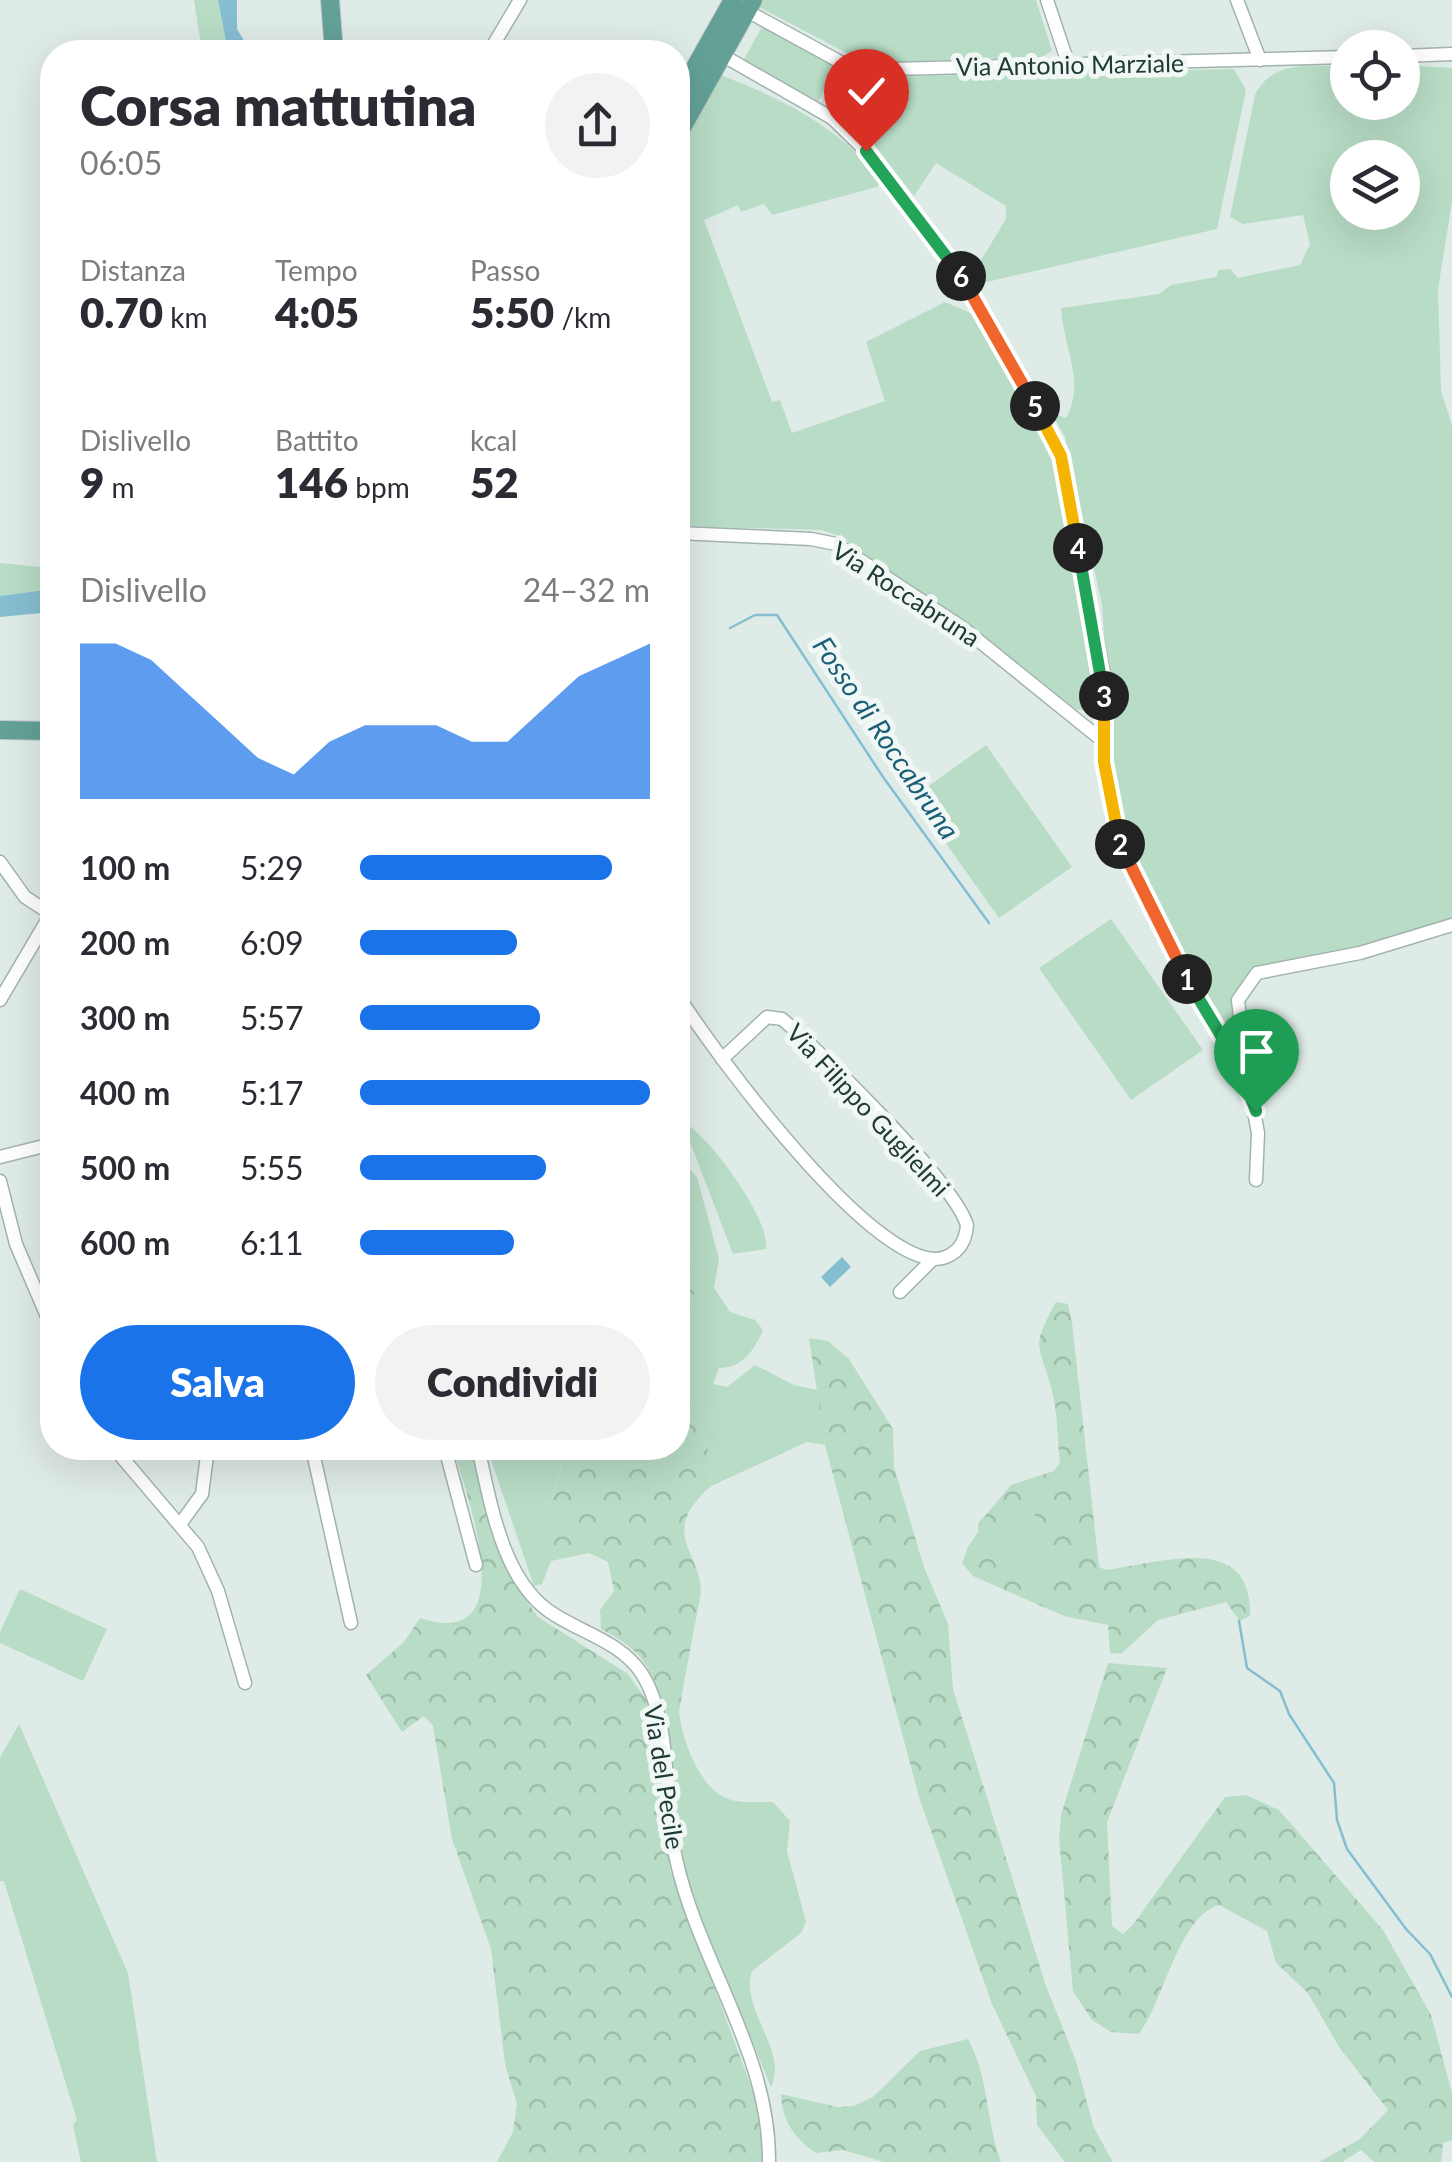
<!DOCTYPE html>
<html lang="it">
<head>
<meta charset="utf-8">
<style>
  :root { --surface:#fff; --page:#f2f2f3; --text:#2b2b33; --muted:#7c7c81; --accent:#1a73e8 }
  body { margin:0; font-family:Lato,sans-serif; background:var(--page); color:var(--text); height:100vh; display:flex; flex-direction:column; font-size:38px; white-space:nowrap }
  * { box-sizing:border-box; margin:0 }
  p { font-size:32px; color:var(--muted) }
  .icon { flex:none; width:55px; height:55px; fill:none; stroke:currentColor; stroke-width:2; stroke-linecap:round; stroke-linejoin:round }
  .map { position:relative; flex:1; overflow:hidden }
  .sheet { position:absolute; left:40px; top:40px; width:650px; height:1420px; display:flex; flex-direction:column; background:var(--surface); border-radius:40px; box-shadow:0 10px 40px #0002 }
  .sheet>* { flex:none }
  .buttons { position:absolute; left:1330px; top:30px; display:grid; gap:20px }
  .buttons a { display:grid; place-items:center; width:90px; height:90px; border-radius:50%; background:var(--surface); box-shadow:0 10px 40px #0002; font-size:50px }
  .pin { position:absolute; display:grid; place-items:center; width:85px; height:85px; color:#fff; margin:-102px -42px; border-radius:50% 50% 50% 0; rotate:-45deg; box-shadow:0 0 10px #0007 }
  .pin .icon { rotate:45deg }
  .km { position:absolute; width:50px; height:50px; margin:-25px; border-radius:50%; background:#222; color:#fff; font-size:28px; line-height:50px; text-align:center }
  .round { display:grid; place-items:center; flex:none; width:105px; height:105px; border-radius:52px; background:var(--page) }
  .summary { display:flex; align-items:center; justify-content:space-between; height:170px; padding:0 40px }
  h1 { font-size:55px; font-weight:800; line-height:75px }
  .figures { display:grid; grid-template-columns:repeat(3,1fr); gap:15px; height:170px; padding:10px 40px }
  .figures div { display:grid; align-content:center }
  .figures b { font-size:42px; font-weight:800 }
  .figures small { font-size:28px; font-weight:400 }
  .figures p { font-size:28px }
  .chart { height:280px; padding:20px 40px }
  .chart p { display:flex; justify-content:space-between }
  .chart svg { width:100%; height:180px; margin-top:10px; fill:var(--accent); opacity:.7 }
  .cta { display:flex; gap:20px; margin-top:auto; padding:20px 40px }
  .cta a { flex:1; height:115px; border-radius:60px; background:var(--accent); color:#fff; font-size:40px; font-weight:800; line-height:115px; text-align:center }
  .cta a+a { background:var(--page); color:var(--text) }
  ul { padding:0 40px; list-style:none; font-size:32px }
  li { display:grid; grid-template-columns:160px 120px 1fr; align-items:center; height:75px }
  li i { height:25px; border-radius:12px; background:var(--accent) }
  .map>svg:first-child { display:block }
</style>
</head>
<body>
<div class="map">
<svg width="1452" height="2162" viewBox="0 0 1452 2162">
  <defs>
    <pattern id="forest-crowns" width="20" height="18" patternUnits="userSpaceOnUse" patternTransform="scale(2.5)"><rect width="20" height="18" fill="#b8dcc5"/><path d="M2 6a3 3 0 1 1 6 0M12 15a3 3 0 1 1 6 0" fill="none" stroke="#9ebeaa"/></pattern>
  </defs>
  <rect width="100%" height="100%" fill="#dfebe7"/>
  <!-- green -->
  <g fill="#b8dcc5" fill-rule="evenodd">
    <path d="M194 0H218L228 52H202Z"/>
    <path d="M763 0H1036L1052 51 1042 57 866 63 759 7Z"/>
    <path d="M763 25 837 66 818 102 743 61Z"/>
    <path d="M1403 65 1452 68V202L1438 289 1441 391 1452 425V919L1360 947 1270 963 1251 972 1233 998 1236 1041 1174 943 1116 811 1102 605 1065 437 1051 412 1066 418C1086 383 1063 346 1061 308L1159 294 1171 285 1216 277 1219 270 1230 269 1238 278 1300 265 1310 244 1303 215 1243 224 1230 217 1255 95C1274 58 1310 67 1347 66L1348 102H1402ZM1348 158H1402V212H1348Z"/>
    <path d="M1234 69 1246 90 1217 229 978 284 972 275 1006 219V206L936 163 914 196 848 111 863 83 878 77Z"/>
    <path d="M721 75C785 100 839 127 882 181L877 187 772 215 764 204 741 212 738 205 704 220 772 402 780 400 792 433 885 401 866 342 945 302 975 315 1022 393 1016 396 1017 407H1030L1049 444 1091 634 1098 689 1091 709 1076 710 1061 701 977 631 839 536 822 530 678 526V152Z"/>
    <path d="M0 563 52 568V589L0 596Z"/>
    <path d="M986 745 1072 867 999 918 913 797Z"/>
    <path d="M1111 919 1203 1050 1131 1100 1039 968Z"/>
    <path d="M682 1121C708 1134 771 1220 766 1249L733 1254Z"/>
    <path d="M678 1165 688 1167 697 1177 719 1259 714 1288 730 1312 755 1320 763 1330C754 1351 742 1368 719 1368L713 1384 727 1387 755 1365 794 1385 817 1390 825 1445 807 1442 711 1486C709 1448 706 1415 678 1388V1318L690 1313 699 1273 678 1226Z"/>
    <path d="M487 1448H560L562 1464 538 1547 551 1561 542 1584 534 1586Z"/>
    <path d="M1028 1512 1035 1515 1062 1571 1059 1580 1031 1578 968 1547 978 1532Z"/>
    <path d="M20 1589 107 1629 83 1681 0 1643V1632Z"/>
    <path d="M679 1712C682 1739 699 1787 726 1798 740 1804 758 1802 773 1802L790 1821 787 1851 806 1922 801 1933 752 1971C739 2009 789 2050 771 2087L683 1874 665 1716Z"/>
    <path d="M19 1724 128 1973 157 2162H81L73 2125 77 2120 4 1881H0V1758Z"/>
  </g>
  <!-- forest -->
  <g fill="url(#forest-crowns)">
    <path d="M678 1226 699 1273 690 1314 678 1318Z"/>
    <path d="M1056 1302 1068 1304 1072 1323 1099 1567 1106 1570C1160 1563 1253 1530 1250 1616L1240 1621 1226 1602 1158 1620 1121 1654 1110 1653 1108 1625 1064 1616 973 1576 962 1563 968 1547 1031 1578 1059 1580 1062 1571 1035 1515 1028 1512 978 1532V1524L1011 1485 1054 1471 1060 1463C1057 1440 1058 1413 1052 1391 1040 1343 1029 1351 1056 1302Z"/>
    <path d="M809 1338 828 1341 849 1359 893 1429 894 1467 924 1567 948 1624 953 1689 1046 1986 1076 2061 1094 2128 1113 2162H1065L1037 2125 1036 2096 992 2004 919 1797 825 1445Z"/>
    <path d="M678 1388C706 1415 709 1448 711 1486 654 1536 707 1555 700 1598 693 1636 685 1674 679 1712L665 1716C652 1669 646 1652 601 1629L600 1610 614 1591 608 1562 589 1553 551 1561 538 1547 562 1465 560 1448H678Z"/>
    <path d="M453 1448H473L496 1536 518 1589 538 1617 628 1674 652 1708 670 1869 763 2118 766 2162H497L513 2132 517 2104 505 2064 491 1949 452 1839 433 1726 424 1716 402 1732 366 1675 404 1642 420 1618C526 1653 466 1492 453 1448Z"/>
    <path d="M1108 1663 1167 1668 1107 1822 1112 1926 1123 1934 1132 1926 1225 1797 1246 1795 1279 1810 1383 1930 1431 2015 1452 2093V2140L1443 2143 1441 2162H1374L1361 2150 1342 2162H1319L1360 2139 1388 2110 1339 2047 1308 1993 1276 1963 1267 1931 1219 1905C1179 1916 1164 2000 1139 2034L1111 2032 1092 2020 1073 1991 1059 1838 1061 1815Z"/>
    <path d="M968 2039C990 2080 985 2119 1001 2162H884L843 2150 816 2153C794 2138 782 2121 781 2094L837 2107 854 2106 873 2097 920 2051Z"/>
  </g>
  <!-- water -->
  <g fill="#86bed1">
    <path d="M218 0H237V29L251 52H228Z"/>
    <path d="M52 589V612L0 617V596Z"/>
    <path d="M842 1257 851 1267 830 1287 821 1277Z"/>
  </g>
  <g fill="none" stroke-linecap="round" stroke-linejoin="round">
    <!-- stream -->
    <g stroke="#86bed1" stroke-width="2.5">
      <path d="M730 628 755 615H777L883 777 989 923"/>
      <path d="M1239 1621 1247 1668 1280 1691 1289 1714 1334 1783 1337 1820 1347 1849 1406 1929 1430 1954 1452 1997"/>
    </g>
    <defs>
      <g id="minor">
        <path d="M1047 0 1069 66"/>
        <path d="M1237 0 1260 60"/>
        <path d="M747 11 855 70 1348 57"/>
        <path d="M489 52 520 0"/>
        <path d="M722 55 832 118 866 151 972 293 1058 448 1103 670V751L1112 817 1125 856 1186 976 1249 1085 1258 1133 1256 1180"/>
        <path d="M1402 56 1452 54"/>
        <path d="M832 118 855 70"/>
        <path d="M678 533 811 539 836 544 963 628 1103 741"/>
        <path d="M0 862 25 897 51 914"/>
        <path d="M678 995C709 1046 886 1288 948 1256 961 1250 966 1238 967 1225 953 1181 822 1053 782 1019L767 1017 722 1059"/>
        <path d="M0 1000 52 912"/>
        <path d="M1238 1064 1243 1041 1238 1000 1257 973 1360 953 1452 925"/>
        <path d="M0 1157 52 1144"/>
        <path d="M0 1181 16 1244 52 1328"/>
        <path d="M900 1292 931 1261"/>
        <path d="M114 1448 198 1547 218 1591 245 1683"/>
        <path d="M312 1448 351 1623"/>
        <path d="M445 1448 476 1565"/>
        <path d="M478 1448C491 1503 502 1583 555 1615 585 1634 622 1643 642 1674 673 1723 663 1803 676 1859 699 1963 770 2053 769 2162"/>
        <path d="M181 1523 202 1494 208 1448"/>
      </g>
      <g id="major">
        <path d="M330 0 334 52"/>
        <path d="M678 98 733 0"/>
        <path d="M678 135 753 0"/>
        <path d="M0 730 52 731"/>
      </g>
    </defs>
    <!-- minor casing -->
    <use href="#minor" stroke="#a2b3ae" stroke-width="15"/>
    <!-- major casing -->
    <use href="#major" stroke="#c1c8c7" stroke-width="20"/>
    <!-- minor -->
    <use href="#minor" stroke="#fff" stroke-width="12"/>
    <!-- major -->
    <use href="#major" stroke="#63a197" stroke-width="18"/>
  </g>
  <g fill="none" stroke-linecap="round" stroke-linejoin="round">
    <defs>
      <path id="split-1" d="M1187 979 1238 1064 1256 1111"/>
      <path id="split-2" d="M1120 844 1187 979"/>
      <path id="split-3" d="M1104 696V762L1120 844"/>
      <path id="split-4" d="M1078 548 1104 696"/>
      <path id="split-5" d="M1035 406 1061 456 1078 548"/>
      <path id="split-6" d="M961 276 1035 406"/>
      <path id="split-7" d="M866 151 961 276"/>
    </defs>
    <!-- split-1 casing -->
    <use href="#split-1" stroke="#fff" stroke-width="20"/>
    <!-- split-2 casing -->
    <use href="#split-2" stroke="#fff" stroke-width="20"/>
    <!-- split-3 casing -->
    <use href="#split-3" stroke="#fff" stroke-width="20"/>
    <!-- split-4 casing -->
    <use href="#split-4" stroke="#fff" stroke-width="20"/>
    <!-- split-5 casing -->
    <use href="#split-5" stroke="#fff" stroke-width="20"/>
    <!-- split-6 casing -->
    <use href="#split-6" stroke="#fff" stroke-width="20"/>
    <!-- split-7 casing -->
    <use href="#split-7" stroke="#fff" stroke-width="20"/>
    <!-- split-1 -->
    <use href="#split-1" stroke="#22a559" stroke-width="12"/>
    <!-- split-2 -->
    <use href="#split-2" stroke="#f0652b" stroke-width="12"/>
    <!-- split-3 -->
    <use href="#split-3" stroke="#f5b400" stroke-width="12"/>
    <!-- split-4 -->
    <use href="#split-4" stroke="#22a559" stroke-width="12"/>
    <!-- split-5 -->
    <use href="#split-5" stroke="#f5b400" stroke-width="12"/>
    <!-- split-6 -->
    <use href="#split-6" stroke="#f0652b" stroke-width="12"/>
    <!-- split-7 -->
    <use href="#split-7" stroke="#22a559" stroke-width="12"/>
  </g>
  <g text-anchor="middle" stroke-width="10" stroke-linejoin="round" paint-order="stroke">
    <!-- street labels -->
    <g font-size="25" fill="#203b36" stroke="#f0f7f4">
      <text transform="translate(1070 65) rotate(-1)" y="9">Via Antonio Marziale</text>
      <text transform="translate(906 594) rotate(33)" y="9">Via Roccabruna</text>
      <text transform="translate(868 1110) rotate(47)" y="9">Via Filippo Guglielmi</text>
      <text transform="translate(664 1777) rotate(81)" y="9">Via del Pecile</text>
    </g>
    <!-- water labels -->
    <g font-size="28" font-style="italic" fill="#1a5f77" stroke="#f0f7f4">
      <text transform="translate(886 738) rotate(56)" y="10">Fosso di Roccabruna</text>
    </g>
  </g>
</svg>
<div class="buttons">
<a><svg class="icon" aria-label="locate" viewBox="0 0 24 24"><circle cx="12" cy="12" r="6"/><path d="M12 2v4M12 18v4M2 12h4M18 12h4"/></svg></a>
<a><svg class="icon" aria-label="layers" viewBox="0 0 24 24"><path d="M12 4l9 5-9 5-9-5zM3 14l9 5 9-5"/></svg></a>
</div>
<div class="pin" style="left:1256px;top:1111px;background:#1e9e55"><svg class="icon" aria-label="arrive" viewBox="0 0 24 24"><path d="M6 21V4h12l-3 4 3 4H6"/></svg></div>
<div class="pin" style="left:866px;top:151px;background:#d93025"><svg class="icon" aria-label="check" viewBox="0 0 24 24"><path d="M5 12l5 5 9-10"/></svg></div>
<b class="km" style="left:1187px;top:979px">1</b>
<b class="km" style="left:1120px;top:844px">2</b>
<b class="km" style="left:1104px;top:696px">3</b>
<b class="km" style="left:1078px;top:548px">4</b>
<b class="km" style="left:1035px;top:406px">5</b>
<b class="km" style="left:961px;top:276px">6</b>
<section class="sheet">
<div class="summary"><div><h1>Corsa mattutina</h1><p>06:05</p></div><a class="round"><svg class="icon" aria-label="share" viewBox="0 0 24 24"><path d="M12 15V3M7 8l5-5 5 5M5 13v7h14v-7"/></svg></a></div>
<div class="figures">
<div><p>Distanza</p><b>0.70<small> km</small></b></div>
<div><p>Tempo</p><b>4:05</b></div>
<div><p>Passo</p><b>5:50<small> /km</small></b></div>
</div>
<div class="figures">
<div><p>Dislivello</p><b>9<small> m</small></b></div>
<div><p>Battito</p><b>146<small> bpm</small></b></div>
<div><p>kcal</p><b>52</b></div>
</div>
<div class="chart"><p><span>Dislivello</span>24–32 m</p>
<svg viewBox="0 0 160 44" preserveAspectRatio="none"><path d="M0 44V6L10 6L20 10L30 18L40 26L50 34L60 38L70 30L80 26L90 26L100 26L110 30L120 30L130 22L140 14L150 10L160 6V44z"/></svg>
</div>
<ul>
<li><b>100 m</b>5:29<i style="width:87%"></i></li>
<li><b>200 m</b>6:09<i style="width:54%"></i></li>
<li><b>300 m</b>5:57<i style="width:62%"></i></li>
<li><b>400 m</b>5:17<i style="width:100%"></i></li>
<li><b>500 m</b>5:55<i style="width:64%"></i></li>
<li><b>600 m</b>6:11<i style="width:53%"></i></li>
</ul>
<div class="cta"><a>Salva</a><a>Condividi</a></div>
</section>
</div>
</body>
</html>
